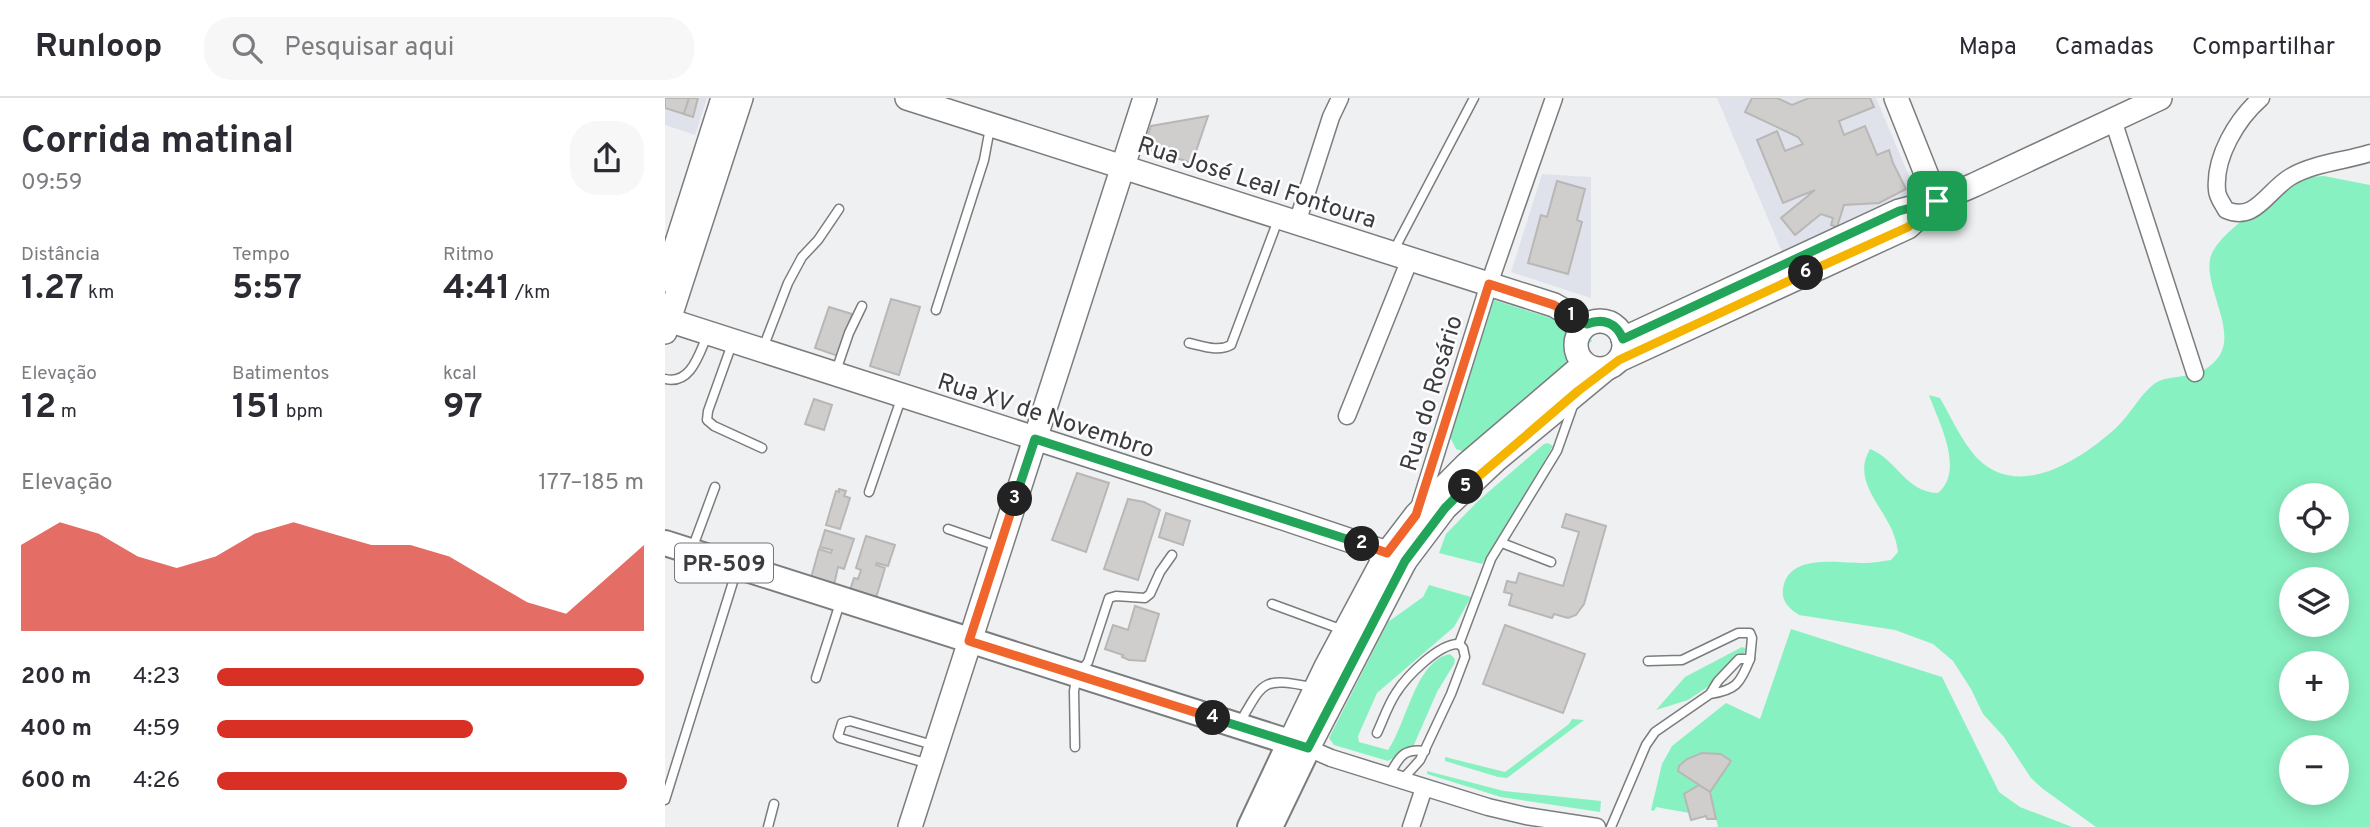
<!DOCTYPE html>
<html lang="pt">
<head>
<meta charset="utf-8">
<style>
  :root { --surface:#fff; --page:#f7f7f7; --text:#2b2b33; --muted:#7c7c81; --line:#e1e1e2; --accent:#d93025 }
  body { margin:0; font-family:Overpass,sans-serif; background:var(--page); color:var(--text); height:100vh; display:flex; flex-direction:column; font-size:26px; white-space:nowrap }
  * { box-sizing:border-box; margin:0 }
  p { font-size:23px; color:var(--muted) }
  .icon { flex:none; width:38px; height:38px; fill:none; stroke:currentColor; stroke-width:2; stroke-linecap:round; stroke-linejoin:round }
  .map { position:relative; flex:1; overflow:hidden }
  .details { display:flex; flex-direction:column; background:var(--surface); width:665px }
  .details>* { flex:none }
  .tools { position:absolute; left:1614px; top:385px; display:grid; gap:14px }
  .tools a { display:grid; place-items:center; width:70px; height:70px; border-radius:50%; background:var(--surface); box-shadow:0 4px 18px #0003; font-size:35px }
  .pin { position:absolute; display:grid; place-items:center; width:60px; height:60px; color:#fff; margin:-30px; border-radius:14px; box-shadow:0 4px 10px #0006 }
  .km { position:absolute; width:35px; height:35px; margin:-18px; border-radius:50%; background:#222; color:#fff; font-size:19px; line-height:35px; text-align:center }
  .round { display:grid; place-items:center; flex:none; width:74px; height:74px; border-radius:28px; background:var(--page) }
  .head { display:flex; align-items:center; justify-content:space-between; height:119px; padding:0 21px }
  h1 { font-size:38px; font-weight:700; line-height:52px }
  .figures { display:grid; grid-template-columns:repeat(3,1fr); gap:10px; height:119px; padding:7px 21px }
  .figures div { display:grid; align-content:center }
  .figures b { font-size:35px; font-weight:700 }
  .figures small { font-size:19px; font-weight:400 }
  .figures p { font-size:19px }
  .chart { height:196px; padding:14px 21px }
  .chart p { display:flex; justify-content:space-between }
  .chart svg { width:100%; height:126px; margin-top:7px; fill:var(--accent); opacity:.7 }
  ul { padding:0 21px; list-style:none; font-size:23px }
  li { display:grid; grid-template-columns:112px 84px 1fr; align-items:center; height:52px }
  li i { height:18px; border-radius:9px; background:var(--accent) }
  header { display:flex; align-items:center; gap:42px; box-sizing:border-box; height:98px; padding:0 35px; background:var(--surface); border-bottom:2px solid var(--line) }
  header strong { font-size:33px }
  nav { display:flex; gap:38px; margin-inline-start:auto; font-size:24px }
  .search { width:490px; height:63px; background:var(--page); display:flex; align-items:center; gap:18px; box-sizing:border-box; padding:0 24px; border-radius:28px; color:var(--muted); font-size:26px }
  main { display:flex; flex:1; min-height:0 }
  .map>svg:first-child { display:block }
</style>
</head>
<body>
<header>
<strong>Runloop</strong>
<div class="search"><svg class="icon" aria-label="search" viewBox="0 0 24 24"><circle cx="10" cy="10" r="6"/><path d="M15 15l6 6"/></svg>Pesquisar aqui</div>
<nav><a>Mapa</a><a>Camadas</a><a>Compartilhar</a></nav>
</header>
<main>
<section class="details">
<div class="head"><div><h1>Corrida matinal</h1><p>09:59</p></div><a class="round"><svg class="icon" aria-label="share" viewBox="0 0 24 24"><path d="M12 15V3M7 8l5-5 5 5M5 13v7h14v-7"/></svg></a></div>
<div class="figures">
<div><p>Distância</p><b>1.27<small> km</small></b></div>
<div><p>Tempo</p><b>5:57</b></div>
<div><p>Ritmo</p><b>4:41<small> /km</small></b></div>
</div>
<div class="figures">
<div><p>Elevação</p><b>12<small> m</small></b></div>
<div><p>Batimentos</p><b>151<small> bpm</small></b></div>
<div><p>kcal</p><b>97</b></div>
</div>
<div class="chart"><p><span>Elevação</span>177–185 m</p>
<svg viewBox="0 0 160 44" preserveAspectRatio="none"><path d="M0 44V14L10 6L20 10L30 18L40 22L50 18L60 10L70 6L80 10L90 14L100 14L110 18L120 26L130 34L140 38L150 26L160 14V44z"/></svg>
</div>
<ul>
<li><b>200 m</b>4:23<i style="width:100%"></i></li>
<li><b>400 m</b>4:59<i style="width:60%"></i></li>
<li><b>600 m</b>4:26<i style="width:96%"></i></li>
</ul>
</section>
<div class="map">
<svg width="1705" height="729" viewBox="0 0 1705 729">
  <rect width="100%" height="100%" fill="#eff0f2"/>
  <!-- built -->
  <g fill="#e0e2eb">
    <path d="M0 0H42L30 37 0 27Z"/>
    <path d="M1052 0H1211L1252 97 1117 154Z"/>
    <path d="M877 76 926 79V200L846 174Z"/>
  </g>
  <!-- green -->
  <g fill="#88f1c1" fill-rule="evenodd">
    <path d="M1659 78 1705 87V729H1431L1378 691 1366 680 1339 639 1318 616 1306 591 1288 563 1268 546 1230 532 1134 517C1125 511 1116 504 1118 491 1123 455 1172 465 1199 465 1208 465 1217 463 1226 462L1233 454C1232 447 1230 439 1227 432 1215 405 1187 381 1205 351 1233 362 1240 394 1273 395 1300 372 1274 325 1264 297L1275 300C1286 319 1296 342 1311 359 1353 403 1414 363 1451 330 1465 317 1474 298 1489 286 1505 274 1532 285 1552 261 1576 232 1532 182 1548 153 1557 137 1576 124 1590 112 1616 89 1623 81 1659 78ZM1626 397H1671V443H1626ZM1626 481H1671V527H1626ZM1626 565H1671V611H1626ZM1626 649H1671V695H1626Z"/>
    <path d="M829 202 923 232 927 243 804 350 797 353 791 351 785 339Z"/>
    <path d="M883 345 888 348 834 442 817 466 774 455 781 436 813 403 879 346Z"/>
    <path d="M764 487 806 499 789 529 712 595 693 638 694 644 723 652C742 626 750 563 785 556L790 561 789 566 772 594 748 649 723 663 669 647 664 640 723 524 758 499Z"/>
    <path d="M1126 531 1277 579 1334 694 1355 709 1407 729H1053L1045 694 1065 663C1046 649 1027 655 1013 673L1034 687 1019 696 1024 715 991 709 989 713 986 712 997 666 1007 648 1061 605 1095 621Z"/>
    <path d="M1077 549 1080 550V554L1041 590 1023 602 991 612 1020 579Z"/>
    <path d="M907 621 919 622 842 680 833 679 780 663V659L840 674 904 626Z"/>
    <path d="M762 673 839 693 936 703 935 714 836 699 762 676Z"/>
  </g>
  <!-- building -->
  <g fill="#d0cecd" stroke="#b9b7b6" stroke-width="2">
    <path d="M0 0H24L19 16 0 10Z"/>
    <path d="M24 0H33L28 19 19 16Z"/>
    <path d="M1087 0H1112L1127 7 1144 0H1205L1209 9 1174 23 1179 37 1200 28 1212 57 1224 52 1228 65 1241 91 1214 105 1179 107 1172 129 1166 127 1168 120 1156 116 1130 137 1116 120 1150 92 1118 105 1092 42 1112 33 1120 53 1138 46 1133 39 1080 14Z"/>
    <path d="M543 18 527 65 479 50 486 28Z"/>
    <path d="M892 83 920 91 912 122 917 124 903 176 863 165 876 117 882 119Z"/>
    <path d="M226 201 255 209 234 277 205 268Z"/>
    <path d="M164 209 187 216 173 258 150 250Z"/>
    <path d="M149 301 167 307 159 332 140 326Z"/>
    <path d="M412 375 444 385 421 454 387 442Z"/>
    <path d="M174 391 181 393 179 398 185 400 175 431 161 427 171 393 174 394Z"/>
    <path d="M463 401 479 404 495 412 473 482 439 471Z"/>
    <path d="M501 415 525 423 518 447 494 439Z"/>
    <path d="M901 416 941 428 919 506 911 517 903 520 889 516 887 520 844 507 847 496 839 494 842 483 851 485 854 475 898 488 914 434 897 429Z"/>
    <path d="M160 432 189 441 179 471 173 469 169 487 146 480 154 451 166 455 167 452 155 449Z"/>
    <path d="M201 438 230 447 223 468 212 465 211 467 220 470 211 500 185 492 189 480 193 481 196 472 191 470Z"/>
    <path d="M470 508 494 516 480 563 464 562 457 559 458 557 440 551 448 527 463 532Z"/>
    <path d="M840 527 920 556 898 615 818 586Z"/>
    <path d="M1037 655 1056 656 1066 663 1045 694 1013 673 1014 668 1022 661Z"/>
    <path d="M1034 687 1045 694 1051 721H1042L1041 718 1026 722 1019 696Z"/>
  </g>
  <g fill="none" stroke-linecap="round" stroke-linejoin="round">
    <defs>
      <g id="lane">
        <path d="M729 152 809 0"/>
        <path d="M271 212 319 62 325 30"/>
        <path d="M524 245C538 248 553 254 566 247L613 122"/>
        <path d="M67 246 43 313 42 322 49 328 97 350"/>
        <path d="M98 250 123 185 137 159 153 142 174 111"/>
        <path d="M171 273 184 235 197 208"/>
        <path d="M0 281C26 287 34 256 42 238"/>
        <path d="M204 394 236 301"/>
        <path d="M283 431 332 448"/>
        <path d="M837 445 886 464"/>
        <path d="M27 451 50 389"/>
        <path d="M607 506 678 532"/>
        <path d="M794 546 826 461 892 353 909 305"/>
        <path d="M983 563 1017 562 1073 535H1085L1087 540 1085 561"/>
        <path d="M151 580 175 505"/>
        <path d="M574 626C599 583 596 579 647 589"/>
        <path d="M712 635C718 622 723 607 731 595 741 579 774 545 794 546L798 550 800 559 786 596 755 662 736 683"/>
        <path d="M410 649 409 593 412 577 423 564 444 500 451 498 480 500 485 496 495 474 507 457"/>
        <path d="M264 666 175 640 173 638 177 625 185 623 268 647"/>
        <path d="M723 679C734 661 736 650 760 653"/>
        <path d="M0 702 72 471"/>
        <path d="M103 729 109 706"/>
        <path d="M946 729 981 647 990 634 1045 596 1053 583 1074 561H1085C1075 586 1071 592 1045 596"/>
      </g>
      <g id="street">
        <path d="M1596 0C1572 21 1549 59 1552 92 1552 99 1558 106 1561 112 1591 125 1603 91 1627 78 1650 65 1680 63 1705 55"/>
        <path d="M1448 22 1530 275"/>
        <path d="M632 125 666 19 675 0"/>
        <path d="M682 318 745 161"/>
        <path d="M753 413 824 186 889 0"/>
        <path d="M643 650 666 660 823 709 861 718 932 729"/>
        <path d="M746 729 759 690"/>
      </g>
      <g id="secondary">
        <path d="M242 0 889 207 922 226"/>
        <path d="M1231 0 1272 103"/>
        <path d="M0 182 58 0"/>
        <path d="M0 221 618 420 722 455 740 463"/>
        <circle cx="935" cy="247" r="24"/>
        <path d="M0 234 76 0"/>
        <path d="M958 241 1234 113 1272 103 1309 87 1495 0"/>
        <path d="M954 262 1243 129 1267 107"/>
        <path d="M625 644 661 569 722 455 751 417 802 366 919 266"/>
        <path d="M643 650 740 463 780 410 831 362 941 271"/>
        <path d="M245 729 480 0"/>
      </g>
      <g id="primary">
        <path d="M0 445 643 650 605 729"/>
        <path d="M585 729 625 644"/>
      </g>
    </defs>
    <!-- lane casing -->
    <use href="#lane" stroke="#7b7c7e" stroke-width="11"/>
    <!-- street casing -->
    <use href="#street" stroke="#7b7c7e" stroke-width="19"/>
    <!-- secondary casing -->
    <use href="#secondary" stroke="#7b7c7e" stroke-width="26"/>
    <!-- primary casing -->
    <use href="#primary" stroke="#7b7c7e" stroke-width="28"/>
    <!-- lane -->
    <use href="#lane" stroke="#fff" stroke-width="8"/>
    <!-- street -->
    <use href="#street" stroke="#fff" stroke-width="16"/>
    <!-- secondary -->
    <use href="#secondary" stroke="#fff" stroke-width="23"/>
    <!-- primary -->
    <use href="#primary" stroke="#fff" stroke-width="24"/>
  </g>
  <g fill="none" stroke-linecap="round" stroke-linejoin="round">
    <defs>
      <path id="split-1" d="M907 218 922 226C938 220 951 224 958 241L1234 113 1272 103"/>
      <path id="split-2" d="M697 446 722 455 751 417 824 186 889 207 907 218"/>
      <path id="split-3" d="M350 401 370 341 697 446"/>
      <path id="split-4" d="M350 401 304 543 548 620"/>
      <path id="split-5" d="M548 620 643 650 740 463 780 410 801 389"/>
      <path id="split-6" d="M801 389 913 293 954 262 1141 175"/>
      <path id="split-7" d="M1141 175 1243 129 1272 103"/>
    </defs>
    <!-- split-1 casing -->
    <use href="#split-1" stroke="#fff" stroke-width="14"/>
    <!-- split-2 casing -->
    <use href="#split-2" stroke="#fff" stroke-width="14"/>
    <!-- split-3 casing -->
    <use href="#split-3" stroke="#fff" stroke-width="14"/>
    <!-- split-4 casing -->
    <use href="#split-4" stroke="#fff" stroke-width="14"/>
    <!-- split-5 casing -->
    <use href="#split-5" stroke="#fff" stroke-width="14"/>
    <!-- split-6 casing -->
    <use href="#split-6" stroke="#fff" stroke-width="14"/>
    <!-- split-7 casing -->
    <use href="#split-7" stroke="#fff" stroke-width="14"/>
    <!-- split-1 -->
    <use href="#split-1" stroke="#22a559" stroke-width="9"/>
    <!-- split-2 -->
    <use href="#split-2" stroke="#f0652b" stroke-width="9"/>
    <!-- split-3 -->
    <use href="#split-3" stroke="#22a559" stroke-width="9"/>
    <!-- split-4 -->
    <use href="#split-4" stroke="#f0652b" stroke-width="9"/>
    <!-- split-5 -->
    <use href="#split-5" stroke="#22a559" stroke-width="9"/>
    <!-- split-6 -->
    <use href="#split-6" stroke="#f5b400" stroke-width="9"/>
    <!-- split-7 -->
    <use href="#split-7" stroke="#f5b400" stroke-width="9"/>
  </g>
  <g text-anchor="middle" stroke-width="5" stroke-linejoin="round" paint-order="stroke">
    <!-- shield labels -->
    <rect fill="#fdfdff" stroke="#757576" stroke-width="2" x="10" y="445.5" width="98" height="39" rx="5"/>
    <g font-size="23" font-weight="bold" fill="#3b3b3c">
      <text x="59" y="473">PR-509</text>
    </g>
    <!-- street labels -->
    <g font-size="24" fill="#3b3b3c" stroke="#fdfdff">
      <text transform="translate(592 84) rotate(18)" y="8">Rua José Leal Fontoura</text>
      <text transform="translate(766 295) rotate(-73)" y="8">Rua do Rosário</text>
      <text transform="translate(381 317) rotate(18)" y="8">Rua XV de Novembro</text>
    </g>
  </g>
</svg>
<div class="tools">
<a><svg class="icon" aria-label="locate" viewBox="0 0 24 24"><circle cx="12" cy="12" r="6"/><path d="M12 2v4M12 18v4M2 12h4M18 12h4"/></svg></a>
<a><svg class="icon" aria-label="layers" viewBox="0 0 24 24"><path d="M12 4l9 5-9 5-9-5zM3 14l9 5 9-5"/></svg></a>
<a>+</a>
<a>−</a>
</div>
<div class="pin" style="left:1272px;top:103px;background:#1e9e55"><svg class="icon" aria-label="arrive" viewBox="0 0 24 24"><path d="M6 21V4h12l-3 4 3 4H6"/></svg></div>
<b class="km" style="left:907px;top:218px">1</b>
<b class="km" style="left:697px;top:446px">2</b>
<b class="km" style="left:350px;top:401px">3</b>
<b class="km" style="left:548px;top:620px">4</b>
<b class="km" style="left:801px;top:389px">5</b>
<b class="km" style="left:1141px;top:175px">6</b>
</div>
</main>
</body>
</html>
